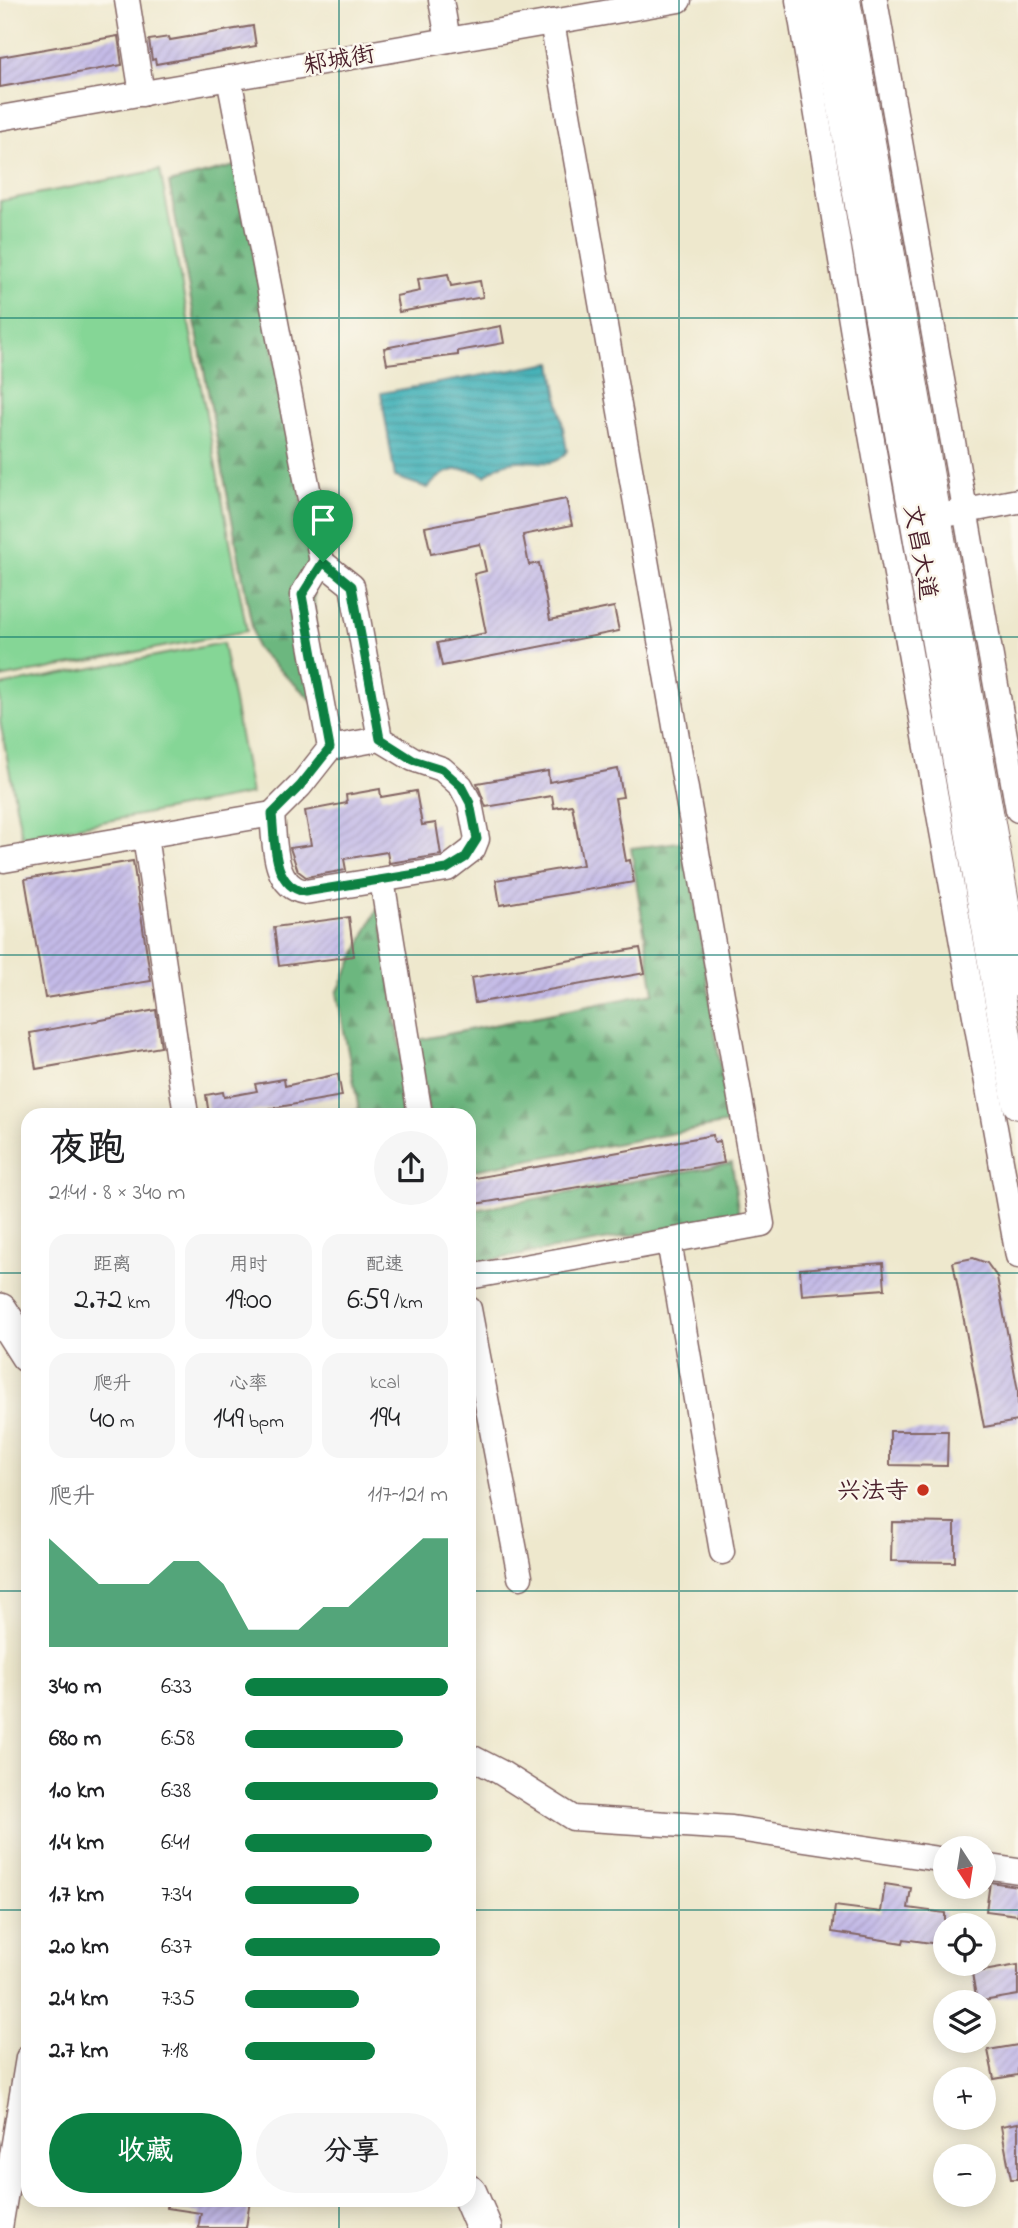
<!DOCTYPE html>
<html lang="zh">
<head>
<meta charset="utf-8">
<style>
  :root { --surface:#fff; --page:#f6f6f6; --text:#202124; --muted:#757577; --accent:#0b8043 }
  body { margin:0; font-family:"Indie Flower","LXGW WenKai TC",sans-serif; background:var(--page); color:var(--text); height:100vh; display:flex; flex-direction:column; font-size:26px; white-space:nowrap }
  * { box-sizing:border-box; margin:0 }
  p { font-size:23px; color:var(--muted) }
  .icon { flex:none; width:38px; height:38px; fill:none; stroke:currentColor; stroke-width:2; stroke-linecap:round; stroke-linejoin:round }
  .map { position:relative; flex:1; overflow:hidden }
  .side { position:absolute; left:21px; top:1108px; width:455px; height:1099px; display:flex; flex-direction:column; background:var(--surface); border-radius:21px; box-shadow:0 4px 18px #0003 }
  .side>* { flex:none }
  .needle { width:46px; rotate:168deg }
  .controls { position:absolute; left:933px; top:1836px; display:grid; gap:14px }
  .controls a { display:grid; place-items:center; width:63px; height:63px; border-radius:50%; background:var(--surface); box-shadow:0 4px 18px #0003; font-size:35px }
  .pin { position:absolute; display:grid; place-items:center; width:60px; height:60px; color:#fff; margin:-72px -30px; border-radius:50% 50% 50% 0; rotate:-45deg; box-shadow:0 0 7px #0007 }
  .pin .icon { rotate:45deg }
  .round { display:grid; place-items:center; flex:none; width:74px; height:74px; border-radius:37px; background:var(--page) }
  .headline { display:flex; align-items:center; justify-content:space-between; height:119px; padding:0 28px }
  h1 { font-size:38px; font-weight:600; line-height:52px }
  .metrics { display:grid; grid-template-columns:repeat(3,1fr); gap:10px; height:119px; padding:7px 28px }
  .metrics div { display:grid; align-content:center; border-radius:18px; background:var(--page); text-align:center }
  .metrics b { font-size:30px; font-weight:600 }
  .metrics small { font-size:19px; font-weight:400 }
  .metrics p { font-size:19px }
  .chart { height:196px; padding:14px 28px }
  .chart p { display:flex; justify-content:space-between }
  .chart svg { width:100%; height:126px; margin-top:7px; fill:var(--accent); opacity:.7 }
  .primary-button { display:flex; gap:14px; margin-top:auto; padding:14px 28px }
  .primary-button a { flex:1; height:80px; border-radius:42px; background:var(--accent); color:#fff; font-size:28px; font-weight:600; line-height:80px; text-align:center }
  .primary-button a+a { background:var(--page); color:var(--text) }
  ul { padding:0 28px; list-style:none; font-size:23px }
  li { display:grid; grid-template-columns:112px 84px 1fr; align-items:center; height:52px }
  li i { height:18px; border-radius:9px; background:var(--accent) }
  .map>svg:first-child { display:block }
</style>
</head>
<body>
<div class="map">
<svg width="1018" height="2228" viewBox="0 0 1018 2228">
  <defs>
    <pattern id="forest-firs" width="22" height="20" patternUnits="userSpaceOnUse" patternTransform="scale(1.75)"><rect width="22" height="20" fill="#6cb77f"/><path d="M5 1l3.5 6h-7zM16 11l3.5 6h-7z" fill="#5b9468"/></pattern>
    <pattern id="water-rules" width="6" height="5" patternUnits="userSpaceOnUse" patternTransform="scale(1.75)"><rect width="6" height="5" fill="#3fb0b7"/><path d="M0 2.5h6" fill="none" stroke="#378f95"/></pattern>
    <pattern id="building-hatch" width="6" height="6" patternUnits="userSpaceOnUse" patternTransform="scale(1.75)"><rect width="6" height="6" fill="#c3bae7"/><path d="M-1 1l2-2M0 6l6-6M5 7l2-2" fill="none" stroke="#a99fc6"/></pattern>
  </defs>
  <rect width="100%" height="100%" fill="#fbf7ec"/>
  <filter id="ink" filterUnits="userSpaceOnUse"><feTurbulence type="fractalNoise" baseFrequency=".0143" numOctaves="2"/><feDisplacementMap in="SourceGraphic" scale="14" xChannelSelector="R" yChannelSelector="G"/><feConvolveMatrix kernelMatrix="1 2 1 2 8 2 1 2 1" color-interpolation-filters="sRGB"/></filter>
  <filter id="wash" filterUnits="userSpaceOnUse"><feTurbulence type="fractalNoise" baseFrequency=".00686" numOctaves="4" result="noise"/><feDisplacementMap in="SourceGraphic" scale="28" xChannelSelector="R" yChannelSelector="G"/><feGaussianBlur stdDeviation="1.57" result="paint"/><feColorMatrix in="noise" values="0 0 0 0 0 0 0 0 0 0 0 0 0 0 0 0 0 1.4 0 .05"/><feComposite in="paint" operator="in"/></filter>
  <g filter="url(#wash)">
    <rect width="100%" height="100%" fill="#eee8cd"/>
    <!-- forest -->
    <g fill="url(#forest-firs)" stroke="#5b6b55" stroke-width="2">
      <path d="M239 165 313 560 317 705 256 648 169 183Z"/>
      <path d="M686 841 729 1123 469 1171V1115H429L418 1040 654 993 631 848Z"/>
      <path d="M379 905 411 1115H338L359 1110 337 993Z"/>
      <path d="M732 1163 739 1216 469 1264V1211Z"/>
    </g>
    <!-- pitch -->
    <g fill="#85d696" stroke="#687a60" stroke-width="2">
      <path d="M160 170 247 631 0 678V201Z"/>
      <path d="M223 643 251 794 22 837 0 721V686Z"/>
    </g>
    <!-- water -->
    <path fill="url(#water-rules)" stroke="#446871" stroke-width="2" d="M552 363 567 451C548 479 520 443 485 476 464 464 443 469 428 488L395 477 381 393Z"/>
    <g id="blocks">
      <!-- building -->
      <g fill="url(#building-hatch)">
        <path d="M253 26 256 46 156 64 155 59 152 60 149 40 169 37 170 40Z"/>
        <path d="M118 36 122 65 0 87V57Z"/>
        <path d="M448 274 451 286 480 281 483 297 399 312 396 296 420 291 418 279Z"/>
        <path d="M501 326 504 343 458 351V355L387 364 384 348Z"/>
        <path d="M566 499 572 525 523 535 529 565 539 563 550 620 614 607 619 631 442 666 437 643 486 633 474 574 486 571 480 544 431 554 425 527Z"/>
        <path d="M618 769 623 797 615 798 626 861 630 860 634 882 500 905 496 880 583 865 572 805 554 808 552 796 486 807 477 783 548 771 549 782Z"/>
        <path d="M380 789 381 797 416 791 422 825 436 823 441 855 389 863 387 852 344 859 346 870 306 877 298 871 290 848 311 845 305 811 347 803 346 795Z"/>
        <path d="M133 861 151 981 45 998 25 879Z"/>
        <path d="M349 917 354 956 279 966 274 927Z"/>
        <path d="M640 948 645 973 475 1003 471 978Z"/>
        <path d="M156 1010 161 1047 36 1069 30 1033Z"/>
        <path d="M338 1074 342 1096 233 1115H209L206 1095 223 1092 224 1097 257 1091 255 1084 284 1079 285 1086Z"/>
        <path d="M713 1135 714 1142 720 1141 724 1163 469 1205V1179Z"/>
        <path d="M973 1258 987 1263 997 1277 1018 1391V1421L984 1427 953 1262Z"/>
        <path d="M883 1263 885 1289 802 1295 800 1269Z"/>
        <path d="M890 1431H948L947 1466 890 1465Z"/>
        <path d="M892 1522 955 1523V1562L891 1561Z"/>
        <path d="M990 1882 1018 1886V1915L986 1911Z"/>
        <path d="M885 1884 911 1888 908 1908 945 1913V1945L904 1939 903 1943 832 1932 835 1906 881 1912Z"/>
        <path d="M1018 1965V1995L977 2002 972 1973Z"/>
        <path d="M1018 2045V2075L994 2079 988 2050Z"/>
        <path d="M1018 2123V2179H1011L1001 2126Z"/>
        <path d="M167 2200H250L246 2228H198L201 2213 167 2208Z"/>
      </g>
    </g>
  </g>
  <g filter="url(#ink)">
    <use href="#blocks" fill-opacity="0" stroke="#836564" stroke-width="2"/>
    <g fill="none" stroke-linecap="round" stroke-linejoin="round">
      <defs>
        <g id="minor">
          <path d="M127 0 142 94"/>
          <path d="M441 0 448 40"/>
          <path d="M798 0 855 345 1018 1256"/>
          <path d="M875 0 1018 810"/>
          <path d="M229 78 322 562"/>
          <path d="M0 118 679 0"/>
          <path d="M950 514 1018 501"/>
          <path d="M330 748 300 786 272 814C275 841 272 886 305 892L447 869 473 849 477 839 470 803 461 786 442 769 413 759 380 739 352 586 322 562 302 595 330 748 380 739"/>
          <path d="M145 836 186 1115"/>
          <path d="M4 860 272 814"/>
          <path d="M382 880 420 1115"/>
          <path d="M669 1241 722 1552"/>
          <path d="M469 1277 762 1224 552 22"/>
          <path d="M469 1309 520 1577"/>
          <path d="M469 1756 500 1772 573 1818 732 1828 945 1860"/>
          <path d="M984 1866 1018 1871"/>
          <path d="M0 2228 28 2058"/>
        </g>
        <g id="major">
          <path d="M824 0 1018 1104"/>
          <path d="M845 0 1018 982"/>
        </g>
        <g id="highway">
          <path d="M0 1311 28 1355"/>
          <path d="M469 2193 484 2228"/>
        </g>
      </defs>
      <!-- minor casing -->
      <use href="#minor" stroke="#836564" stroke-width="27"/>
      <!-- major casing -->
      <use href="#major" stroke="#836564" stroke-width="32"/>
      <!-- highway casing -->
      <use href="#highway" stroke="#836564" stroke-width="38"/>
      <!-- minor -->
      <use href="#minor" stroke="#fff" stroke-width="24"/>
      <!-- major -->
      <use href="#major" stroke="#fff" stroke-width="30"/>
      <!-- highway -->
      <use href="#highway" stroke="#fff" stroke-width="35"/>
    </g>
  </g>
  <g fill="none" stroke-linecap="round" stroke-linejoin="round" filter="url(#ink)">
    <defs>
      <path id="route" d="M323 562 352 586 380 739 413 760 442 769 461 786 470 803 477 839 465 858 447 869 305 892C272 886 275 841 272 814L300 786 330 748 302 595Z"/>
    </defs>
    <!-- route casing -->
    <use href="#route" stroke="#fff" stroke-width="14"/>
    <!-- route -->
    <use href="#route" stroke="#0b8043" stroke-width="9"/>
  </g>
  <!-- grid -->
  <path fill="none" stroke="#0f766e" stroke-width="2" stroke-opacity="0.55" d="M339 0V1115M679 0V2228M0 318H1018M0 637H1018M0 955H1018M0 1273H28M469 1273H1018M0 1591H28M469 1591H1018M0 1910H28M469 1910H1018M339 2200V2228"/>
  <!-- markers -->
  <circle fill="#c8321e" stroke="#fbf7ec" stroke-width="2.5" cx="923" cy="1490" r="7"/>
  <g text-anchor="middle" stroke-width="5" stroke-linejoin="round" paint-order="stroke">
    <!-- street labels -->
    <g font-size="24" fill="#4a1f2b" stroke="#fbf7ec">
      <text transform="translate(339 59) rotate(-10)" y="8">邾城街</text>
      <text transform="translate(921 552) rotate(80)" y="8">文昌大道</text>
    </g>
    <!-- poi labels -->
    <g font-size="24" fill="#4a1f2b" stroke="#fbf7ec" text-anchor="end">
      <text x="909" y="1498">兴法寺</text>
    </g>
  </g>
</svg>
<div class="controls">
<a><svg class="needle" viewBox="-14 -14 28 28"><path d="M0-13l5 13h-10z" fill="#e53935"/><path d="M0 13l5-13h-10z" fill="#757577"/></svg></a>
<a><svg class="icon" aria-label="locate" viewBox="0 0 24 24"><circle cx="12" cy="12" r="6"/><path d="M12 2v4M12 18v4M2 12h4M18 12h4"/></svg></a>
<a><svg class="icon" aria-label="layers" viewBox="0 0 24 24"><path d="M12 4l9 5-9 5-9-5zM3 14l9 5 9-5"/></svg></a>
<a>+</a>
<a>−</a>
</div>
<div class="pin" style="left:323px;top:562px;background:#1e9e55"><svg class="icon" aria-label="arrive" viewBox="0 0 24 24"><path d="M6 21V4h12l-3 4 3 4H6"/></svg></div>
<section class="side">
<div class="headline"><div><h1>夜跑</h1><p>21:41 · 8 × 340 m</p></div><a class="round"><svg class="icon" aria-label="share" viewBox="0 0 24 24"><path d="M12 15V3M7 8l5-5 5 5M5 13v7h14v-7"/></svg></a></div>
<div class="metrics">
<div><p>距离</p><b>2.72<small> km</small></b></div>
<div><p>用时</p><b>19:00</b></div>
<div><p>配速</p><b>6:59<small> /km</small></b></div>
</div>
<div class="metrics">
<div><p>爬升</p><b>40<small> m</small></b></div>
<div><p>心率</p><b>149<small> bpm</small></b></div>
<div><p>kcal</p><b>194</b></div>
</div>
<div class="chart"><p><span>爬升</span>117–121 m</p>
<svg viewBox="0 0 160 44" preserveAspectRatio="none"><path d="M0 44V6L10 14L20 22L30 22L40 22L50 14L60 14L70 22L80 38L90 38L100 38L110 30L120 30L130 22L140 14L150 6L160 6V44z"/></svg>
</div>
<ul>
<li><b>340 m</b>6:33<i style="width:100%"></i></li>
<li><b>680 m</b>6:58<i style="width:78%"></i></li>
<li><b>1.0 km</b>6:38<i style="width:95%"></i></li>
<li><b>1.4 km</b>6:41<i style="width:92%"></i></li>
<li><b>1.7 km</b>7:34<i style="width:56%"></i></li>
<li><b>2.0 km</b>6:37<i style="width:96%"></i></li>
<li><b>2.4 km</b>7:35<i style="width:56%"></i></li>
<li><b>2.7 km</b>7:18<i style="width:64%"></i></li>
</ul>
<div class="primary-button"><a>收藏</a><a>分享</a></div>
</section>
</div>
</body>
</html>
